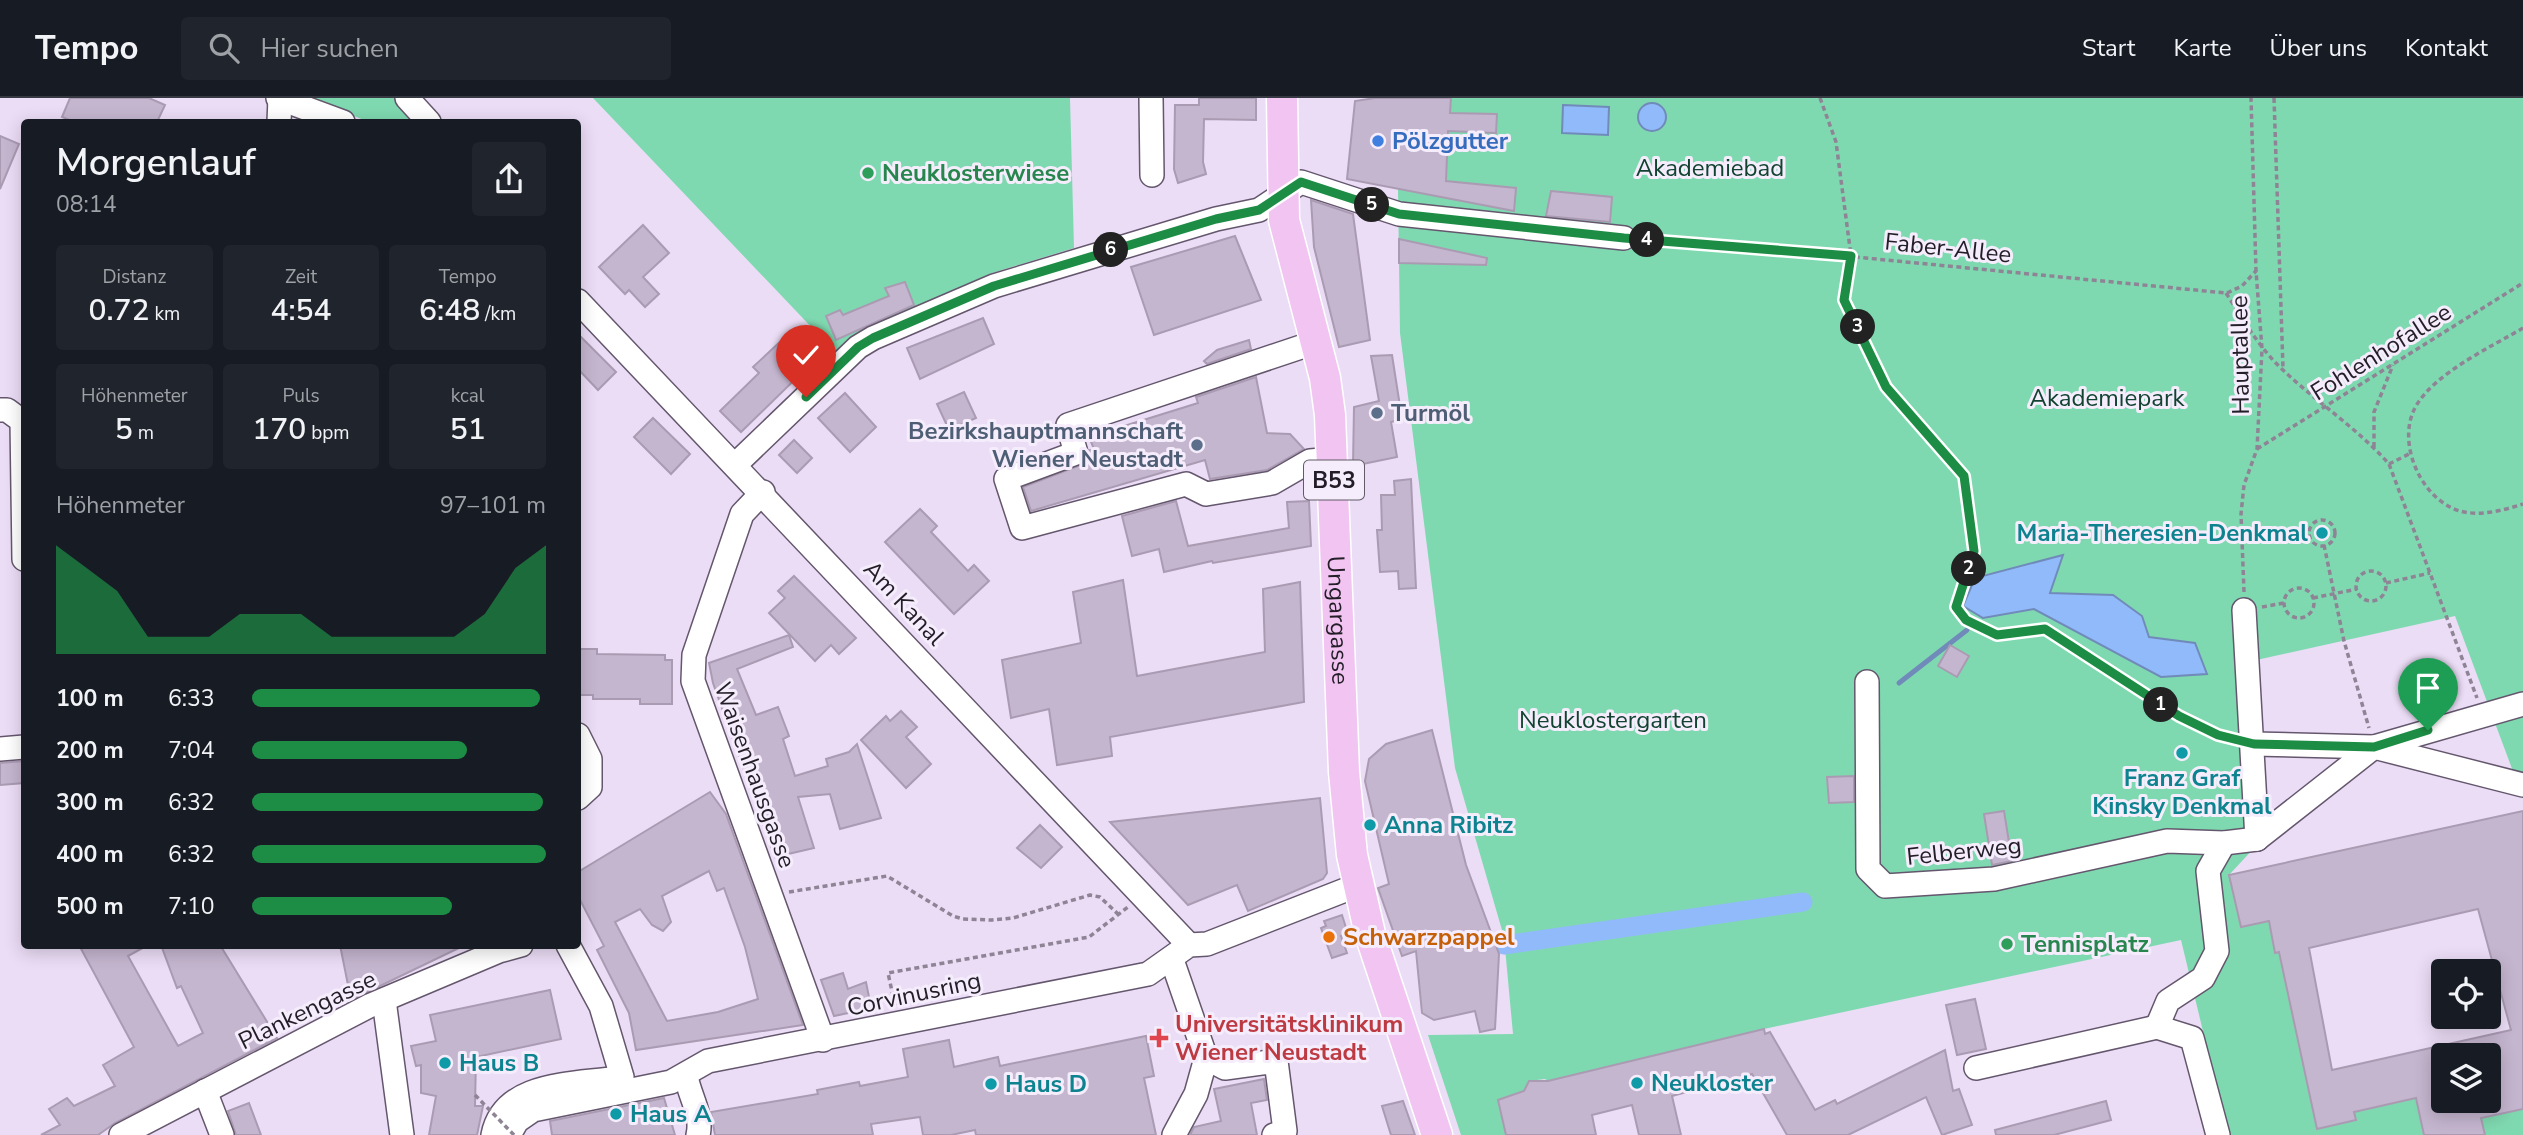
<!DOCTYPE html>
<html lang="de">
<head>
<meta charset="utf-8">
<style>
  :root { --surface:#171b24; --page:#20242c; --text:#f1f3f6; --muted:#9ea1a6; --line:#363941; --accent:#1d8d45 }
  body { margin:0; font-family:"Nunito Sans",sans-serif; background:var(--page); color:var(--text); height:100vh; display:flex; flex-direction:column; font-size:26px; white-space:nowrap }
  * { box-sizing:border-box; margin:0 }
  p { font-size:23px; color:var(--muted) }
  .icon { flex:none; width:38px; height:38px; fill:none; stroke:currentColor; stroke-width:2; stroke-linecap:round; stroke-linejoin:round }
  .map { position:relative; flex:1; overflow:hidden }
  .details { position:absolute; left:21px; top:21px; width:560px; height:830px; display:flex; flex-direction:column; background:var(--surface); border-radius:7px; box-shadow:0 4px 18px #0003 }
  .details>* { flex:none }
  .controls { position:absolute; left:2431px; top:861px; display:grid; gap:14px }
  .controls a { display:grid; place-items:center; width:70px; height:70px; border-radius:7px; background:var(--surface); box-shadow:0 4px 18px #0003; font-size:35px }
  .pin { position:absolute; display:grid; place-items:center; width:60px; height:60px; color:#fff; margin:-72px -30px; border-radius:50% 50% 50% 0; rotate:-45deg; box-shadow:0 0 7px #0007 }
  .pin .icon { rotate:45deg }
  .km { position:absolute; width:35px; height:35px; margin:-18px; border-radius:50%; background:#222; color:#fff; font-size:19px; line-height:35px; text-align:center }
  .round { display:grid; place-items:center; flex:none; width:74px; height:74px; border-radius:7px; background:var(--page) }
  .summary { display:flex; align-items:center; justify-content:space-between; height:119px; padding:0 35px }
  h1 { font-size:38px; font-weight:600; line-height:52px }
  .stats { display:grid; grid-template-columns:repeat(3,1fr); gap:10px; height:119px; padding:7px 35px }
  .stats div { display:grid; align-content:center; border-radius:7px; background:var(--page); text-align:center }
  .stats b { font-size:30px; font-weight:600 }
  .stats small { font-size:19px; font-weight:400 }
  .stats p { font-size:19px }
  .chart { height:196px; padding:14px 35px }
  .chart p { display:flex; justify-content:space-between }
  .chart svg { width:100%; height:126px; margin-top:7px; fill:var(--accent); opacity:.7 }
  ul { padding:0 35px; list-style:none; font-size:23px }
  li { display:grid; grid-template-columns:112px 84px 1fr; align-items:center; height:52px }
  li i { height:18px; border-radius:9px; background:var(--accent) }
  header { display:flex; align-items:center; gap:42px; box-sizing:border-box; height:98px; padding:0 35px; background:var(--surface); border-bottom:2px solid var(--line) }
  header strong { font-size:33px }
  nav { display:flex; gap:38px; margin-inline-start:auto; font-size:24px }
  .search { width:490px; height:63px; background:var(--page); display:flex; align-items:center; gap:18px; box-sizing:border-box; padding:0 24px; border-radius:7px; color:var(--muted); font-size:26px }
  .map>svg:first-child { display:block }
</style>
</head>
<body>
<header>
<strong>Tempo</strong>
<div class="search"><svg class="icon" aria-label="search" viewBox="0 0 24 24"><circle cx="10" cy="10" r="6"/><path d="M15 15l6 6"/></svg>Hier suchen</div>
<nav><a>Start</a><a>Karte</a><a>Über uns</a><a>Kontakt</a></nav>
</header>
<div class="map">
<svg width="2523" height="1037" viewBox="0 0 2523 1037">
  <rect width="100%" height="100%" fill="#ebddf6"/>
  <!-- green -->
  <g fill="#7fd9b0">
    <path d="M309 0H400L421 24H369Z"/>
    <path d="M593 0H1070L1074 150 992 175 859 236 836 255Z"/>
    <path d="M1409 0H2523V676H2514L2455 518 2252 563 2255 749 2229 777 2241 829 2269 823 2275 854H2279L2317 1031 2356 1022 2354 1014 2416 1000 2424 1037H2228L2181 842 1764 931 1556 981 1555 988 1545 981 1529 983 1524 993 1498 1002 1506 1037H1461L1428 937 1513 936 1504 839 1455 670 1400 235 1398 92Z"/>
    <path d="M2523 1011V1037H2485L2481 1020Z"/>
  </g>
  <!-- water -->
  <g fill="#91bafa" stroke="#708bba" stroke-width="2">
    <circle cx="1652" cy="19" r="14"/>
    <path d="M1563 7 1609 9 1608 37 1562 35Z"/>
    <path d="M2063 457 2050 495 2113 497 2142 518 2149 539 2195 545 2207 576 2161 579 2034 511 1983 520 1963 508 1975 480Z"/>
  </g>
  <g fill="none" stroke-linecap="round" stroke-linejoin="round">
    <!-- stream -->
    <path stroke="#708bba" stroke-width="5" d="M1899 585 1967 532"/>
    <!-- canal -->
    <path stroke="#91bafa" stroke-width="19" d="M1504 847 1803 804"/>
  </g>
  <!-- building -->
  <g fill="#c5b6cf" stroke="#aa9bb3" stroke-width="2" fill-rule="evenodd">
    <path d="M70 0H149L165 7 157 24H74L62 19Z"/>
    <path d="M1199 0H1256V22L1204 21 1203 64 1206 76 1178 85 1174 71 1175 7H1199Z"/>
    <path d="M1375 0H1451L1450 15 1497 16 1496 35 1448 33 1446 83 1516 90 1514 113 1347 81 1355 3Z"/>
    <path d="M0 38 19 46 0 91Z"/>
    <path d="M1551 93 1612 99 1610 124 1546 118Z"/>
    <path d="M1311 102 1353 116 1370 242 1339 249 1314 149Z"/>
    <path d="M643 127 669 155 643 179 659 196 645 209 629 192 625 196 599 169Z"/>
    <path d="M1235 138 1261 202 1154 237 1131 169Z"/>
    <path d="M1399 141 1487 160 1486 167 1399 165Z"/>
    <path d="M905 184 914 207 836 242 826 218 840 212 843 217 889 198 885 190Z"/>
    <path d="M983 220 994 246 920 281 907 250Z"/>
    <path d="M578 236 616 274 598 292 578 271Z"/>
    <path d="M802 237 820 257 741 334 720 313 759 275 753 269 782 242 789 249Z"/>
    <path d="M1249 242 1251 251 1207 266 1204 263 1217 252Z"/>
    <path d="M1392 257 1402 321 1391 324 1397 359 1353 368 1354 309 1379 303 1371 258Z"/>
    <path d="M1256 279 1267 335 1290 336 1304 351 1267 372 1210 381 1205 362 1031 413 1023 389 1086 365 1090 352 1094 351 1089 339 1198 305 1196 299Z"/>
    <path d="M964 294 976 320 949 332 937 306Z"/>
    <path d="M845 295 876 329 850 354 818 320Z"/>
    <path d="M653 320 690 356 671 376 634 339Z"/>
    <path d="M794 342 812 360 797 375 779 357Z"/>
    <path d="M1411 381 1416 490 1399 491 1398 473 1380 474 1377 432H1382L1381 397H1395L1394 383Z"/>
    <path d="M1176 403 1188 448 1289 430 1287 404 1309 403 1311 448 1213 465 1212 463 1164 474 1159 451 1132 458 1122 418Z"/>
    <path d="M920 411 937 428 931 434 968 473 974 467 989 483 954 516 885 444Z"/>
    <path d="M794 478 856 540 839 556 831 547 815 563 769 515 785 500 778 493Z"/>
    <path d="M1123 482 1137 578 1265 554 1263 491 1300 484 1304 604 1110 639 1112 658 1057 667 1049 611 1011 620 1002 562 1081 545 1073 494Z"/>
    <path d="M789 537 793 549 737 571 756 617 778 609 789 638 783 641 795 678 828 668 826 661 849 654 857 646 881 720 840 731 830 696 798 699 814 750 775 759 713 585 709 565Z"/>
    <path d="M1950 547 1969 558 1957 579 1938 568Z"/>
    <path d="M578 551H597V556L665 557V562H672V606H640V601H593V597H578Z"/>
    <path d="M901 613 917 629 906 639 931 666 906 690 861 642 886 618 890 623Z"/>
    <path d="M1432 632 1466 767 1499 856 1495 931 1480 934 1475 913 1434 922 1422 915 1416 853 1402 858 1378 790 1389 786 1365 683 1369 661 1386 646Z"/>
    <path d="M24 663V685L0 687V665Z"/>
    <path d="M1854 678V704L1829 705 1827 679Z"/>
    <path d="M710 694 726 716 803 927 636 952 629 915 597 852 604 848 578 798V774ZM709 773 717 793 724 790 745 849 758 901 718 914 667 923 615 824 640 811 652 827 663 833 671 824 662 798Z"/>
    <path d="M1320 700 1327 775 1323 781 1248 813 1237 787 1188 807 1110 724Z"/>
    <path d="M2004 713 2012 763 1992 767 1984 716Z"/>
    <path d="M2523 713V1011L2481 1020 2485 1037H2424L2416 1000 2354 1014 2356 1022 2317 1031 2279 854 2275 855 2269 823 2241 829 2229 777ZM2478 811 2511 932 2332 972 2309 850ZM2443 957H2488V1003H2443Z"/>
    <path d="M1040 727 1062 749 1041 770 1017 750Z"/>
    <path d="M1342 817 1348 836 1341 838 1347 855 1332 860 1321 830 1326 828 1324 823Z"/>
    <path d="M79 847H148L128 858 178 948 203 935 181 888 177 890 161 847H220L277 940 115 1025 98 1037H41L60 1027 49 1011 67 1000 74 1008 115 988 103 967 134 949Z"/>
    <path d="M340 847H465L351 902Z"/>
    <path d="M843 875 848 891 866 884 870 904 865 905 867 911 834 918 821 882Z"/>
    <path d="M550 892 561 941 476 959 475 1008H483L477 1037H429L436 998 421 995V967L416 968 411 948 436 943 430 917Z"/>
    <path d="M1975 901 1986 951 1957 957 1946 907Z"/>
    <path d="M1764 931 1765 936 1770 934 1815 1012 1835 1002 1837 1006 1945 952 1953 993 1959 991 1972 1027 1942 1037 1926 999 1848 1037H1787L1752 976 1672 998 1681 1037H1639L1632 1007 1592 1017 1596 1037H1506L1498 1002 1524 993 1529 983H1548Z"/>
    <path d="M1146 938 1154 978 1144 980 1156 1037H976L975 1032 951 1037H923L920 1019 871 1026 873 1037H715L711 1014 818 996 817 992 859 984 860 988 908 979 903 951 949 942 954 969 998 959 1000 968Z"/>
    <path d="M1264 981 1267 1002 1251 1005 1257 1037H1190L1194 1029 1221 1023 1214 991Z"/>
    <path d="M664 1000 675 1037H552L550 1023Z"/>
    <path d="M1403 1003 1415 1037H1391L1382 1008Z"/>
    <path d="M2106 1003 2111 1022 2054 1037H1996L1995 1032Z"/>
    <path d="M249 1005 261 1037H236L228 1013Z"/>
  </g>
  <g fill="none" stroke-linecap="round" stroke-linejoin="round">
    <defs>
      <g id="minor">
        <path d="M278 0 343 24"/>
        <path d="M407 0 429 24"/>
        <path d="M1151 0 1152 77"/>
        <path d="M279 24 280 0"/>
        <path d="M578 203 1189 847"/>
        <path d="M1316 244 1068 327 1076 355 1006 381 1022 430 1186 386 1206 396 1272 385 1310 363 1333 361"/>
        <path d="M0 312H7L22 323 24 461"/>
        <path d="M735 367 858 249 873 240 994 188 1216 121 1259 112 1301 84 1399 116 1624 140"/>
        <path d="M763 394 742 416 694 557 693 583 823 942"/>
        <path d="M2244 512 2257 741"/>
        <path d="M1867 584 1868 771 1885 788 1994 781 2167 743 2224 745 2257 741"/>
        <path d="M578 637 590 661V689L578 700"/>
        <path d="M2254 646 2374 649 2523 687"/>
        <path d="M0 651 24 649"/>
        <path d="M2257 741 2374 649 2523 606"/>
        <path d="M568 847 601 908 622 979"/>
        <path d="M1172 862 1206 960 1196 996 1174 1037"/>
        <path d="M384 902 402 1037"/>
        <path d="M2157 929 2168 903 2203 880 2217 853 2208 773 2224 745"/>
        <path d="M1206 960 1225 970 1276 963 1285 1033 1274 1037"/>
        <path d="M1976 970 2157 929 2192 940 2218 1037"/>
        <path d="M686 978C689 997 703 1017 698 1037"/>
        <path d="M205 993 222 1037"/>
        <path d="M121 1037 371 907 499 853 521 847"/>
        <path d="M493 1037C504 983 573 987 617 980"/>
        <path d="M509 1037 517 1023 533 1012 671 984 708 963 1148 876 1189 847 1207 846 1358 787"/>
      </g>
      <g id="major">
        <path id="s1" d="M1282 0 1284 122 1325 280 1330 317 1344 674 1352 757 1370 836 1437 1037"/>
      </g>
    </defs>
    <!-- minor casing -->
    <use href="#minor" stroke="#64576d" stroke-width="26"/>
    <!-- major casing -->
    <use href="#major" stroke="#fff" stroke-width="33"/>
    <!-- path -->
    <g stroke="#8e8495" stroke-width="3.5" stroke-dasharray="5 3.5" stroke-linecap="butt">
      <path d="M1820 0 1836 44 1851 158 1845 202 1886 289 1963 378 1974 453 1956 509 1966 522 1997 537 2045 531 2179 618 2231 640"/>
      <path d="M2274 0 2283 270"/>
      <path d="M1643 142 1824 156 2226 195"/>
      <path d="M2226 195C2244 223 2260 251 2284 273 2318 305 2358 331 2389 366L2477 600"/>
      <path d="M2227 195 2242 188 2256 173"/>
      <path d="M2523 230C2491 249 2435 275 2416 308 2397 341 2417 392 2450 409 2472 421 2501 413 2523 406"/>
      <path d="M2374 349V314L2393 267"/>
      <path d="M2257 351 2523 185"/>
      <path d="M2389 366 2411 355"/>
      <circle cx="2322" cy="435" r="13"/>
      <path d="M2324 447 2344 543 2369 630"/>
      <circle cx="2371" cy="488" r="15"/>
      <path d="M2386 485 2430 475"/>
      <circle cx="2299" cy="505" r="15"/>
      <path d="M2244 494 2241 416 2244 387 2257 351 2262 251 2256 173 2251 0"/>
      <path d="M2313 500 2357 491"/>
      <path d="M2262 509 2284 505"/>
      <path d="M789 794 887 778 953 818 963 821 992 822 1013 820 1090 797 1100 799 1119 817"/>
      <path d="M895 907 888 875 1089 839 1128 809"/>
    </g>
    <!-- minor -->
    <use href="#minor" stroke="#fff" stroke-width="23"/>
    <!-- major -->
    <use href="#major" stroke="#f2c4f2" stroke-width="30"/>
    <!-- path-bridge -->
    <path stroke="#8e8495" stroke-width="3.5" stroke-dasharray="5 3.5" stroke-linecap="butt" d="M475 997 514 1037"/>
  </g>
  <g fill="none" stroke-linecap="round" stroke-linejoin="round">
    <defs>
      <path id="route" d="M806 299 858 249 873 240 994 188 1216 121 1259 112 1301 84 1399 116 1624 140 1851 158 1844 202 1886 289 1964 378 1974 453 1956 509 1966 522 1997 537 2045 531 2179 618 2218 637 2254 646 2374 649 2428 632"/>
    </defs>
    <!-- route casing -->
    <use href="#route" stroke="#fff" stroke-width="14"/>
    <!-- route -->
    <use href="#route" stroke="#1d8d45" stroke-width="9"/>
  </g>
  <!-- markers -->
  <circle fill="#3f7fe0" stroke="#f5edfc" stroke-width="2.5" cx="1378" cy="43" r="7"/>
  <g fill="#2e9e5b" stroke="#f5edfc" stroke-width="2.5">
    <circle cx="868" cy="75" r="7"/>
    <circle cx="2007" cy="846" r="7"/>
  </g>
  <g fill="#5c6f8a" stroke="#f5edfc" stroke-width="2.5">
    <circle cx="1377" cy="315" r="7"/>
    <circle cx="1197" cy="347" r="7"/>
  </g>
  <g fill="#0f9aa8" stroke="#f5edfc" stroke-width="2.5">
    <circle cx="2322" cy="435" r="7"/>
    <circle cx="2182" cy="655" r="7"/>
    <circle cx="1370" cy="727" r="7"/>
    <circle cx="445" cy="965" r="7"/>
    <circle cx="1637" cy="985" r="7"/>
    <circle cx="991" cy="986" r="7"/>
    <circle cx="616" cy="1016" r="7"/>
  </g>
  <circle fill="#e8710a" stroke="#f5edfc" stroke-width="2.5" cx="1329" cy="839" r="7"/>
  <path fill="#e0444e" stroke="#f5edfc" stroke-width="2.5" d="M1155.5 929.5h7v7h7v7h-7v7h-7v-7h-7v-7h7z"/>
  <g text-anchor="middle" stroke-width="6" stroke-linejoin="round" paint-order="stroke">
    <!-- shield labels -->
    <rect fill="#f5edfc" stroke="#615b66" stroke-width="2" x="1304" y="362.5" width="60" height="39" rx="5"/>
    <g font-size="23" font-weight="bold" fill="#221d26">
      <text x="1334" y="390">B53</text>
    </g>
    <!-- shop labels -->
    <g font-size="24" font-weight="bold" fill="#366cbe" stroke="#f5edfc" text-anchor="start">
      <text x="1392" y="51">Pölzgutter</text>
    </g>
    <!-- park labels -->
    <g font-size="24" fill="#114330" stroke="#f5edfc">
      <text x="1710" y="78">Akademiebad</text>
      <text x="2107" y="308">Akademiepark</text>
      <text x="1613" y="630">Neuklostergarten</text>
    </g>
    <!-- leisure labels -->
    <g font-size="24" font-weight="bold" fill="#27864d" stroke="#f5edfc" text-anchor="start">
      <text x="882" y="83">Neuklosterwiese</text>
      <text x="2021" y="854">Tennisplatz</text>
    </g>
    <!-- street labels -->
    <g font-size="24" fill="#221d26" stroke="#f5edfc">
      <text transform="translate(1948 150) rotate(6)" y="8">Faber-Allee</text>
      <text transform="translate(2381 254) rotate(-32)" y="8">Fohlenhofallee</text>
      <text transform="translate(2240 257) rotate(-91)" y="8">Hauptallee</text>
      <text transform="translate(904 505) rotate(47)" y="8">Am Kanal</text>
      <text dy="8" stroke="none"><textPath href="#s1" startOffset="528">Ungargasse</textPath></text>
      <text transform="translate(755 677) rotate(70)" y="8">Waisenhausgasse</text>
      <text transform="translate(1964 753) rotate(-6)" y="8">Felberweg</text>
      <text transform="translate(914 896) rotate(-12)" y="8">Corvinusring</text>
      <text transform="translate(307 912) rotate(-26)" y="8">Plankengasse</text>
    </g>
    <!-- service labels -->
    <g font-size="24" font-weight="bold" fill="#4e5e75" stroke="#f5edfc" text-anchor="start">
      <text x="1391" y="323">Turmöl</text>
      <text x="1183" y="341" text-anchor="end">Bezirkshauptmannschaft<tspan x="1183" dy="28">Wiener Neustadt</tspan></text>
    </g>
    <!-- culture labels -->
    <g font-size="24" font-weight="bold" fill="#0d838f" stroke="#f5edfc" text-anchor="start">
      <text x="2308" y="443" text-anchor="end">Maria-Theresien-Denkmal</text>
      <text x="2182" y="688" text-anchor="middle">Franz Graf<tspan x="2182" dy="28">Kinsky Denkmal</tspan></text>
      <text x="1384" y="735">Anna Ribitz</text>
      <text x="459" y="973">Haus B</text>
      <text x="1651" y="993">Neukloster</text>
      <text x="1005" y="994">Haus D</text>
      <text x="630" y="1024">Haus A</text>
    </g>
    <!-- food labels -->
    <g font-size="24" font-weight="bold" fill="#c56008" stroke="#f5edfc" text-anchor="start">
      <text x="1343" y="847">Schwarzpappel</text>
    </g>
    <!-- health labels -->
    <g font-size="24" font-weight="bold" fill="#be3a42" stroke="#f5edfc" text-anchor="start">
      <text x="1175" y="934">Universitätsklinikum<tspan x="1175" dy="28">Wiener Neustadt</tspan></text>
    </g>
  </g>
</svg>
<div class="controls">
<a><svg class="icon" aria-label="locate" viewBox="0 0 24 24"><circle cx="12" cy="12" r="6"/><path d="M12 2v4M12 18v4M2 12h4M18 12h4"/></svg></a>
<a><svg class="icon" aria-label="layers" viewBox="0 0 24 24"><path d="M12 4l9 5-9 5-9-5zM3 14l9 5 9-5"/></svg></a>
</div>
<div class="pin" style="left:2428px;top:632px;background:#1e9e55"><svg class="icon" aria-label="arrive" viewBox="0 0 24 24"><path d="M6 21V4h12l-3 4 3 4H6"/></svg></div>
<div class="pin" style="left:806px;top:299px;background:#d93025"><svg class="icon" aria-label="check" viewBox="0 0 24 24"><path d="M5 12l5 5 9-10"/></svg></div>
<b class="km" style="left:2161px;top:607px">1</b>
<b class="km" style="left:1969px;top:471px">2</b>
<b class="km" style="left:1858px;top:229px">3</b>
<b class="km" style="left:1647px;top:142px">4</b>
<b class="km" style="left:1372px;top:107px">5</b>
<b class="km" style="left:1111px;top:152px">6</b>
<section class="details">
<div class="summary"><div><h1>Morgenlauf</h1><p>08:14</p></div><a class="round"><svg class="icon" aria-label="share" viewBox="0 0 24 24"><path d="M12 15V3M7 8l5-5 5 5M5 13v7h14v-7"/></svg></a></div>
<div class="stats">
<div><p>Distanz</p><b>0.72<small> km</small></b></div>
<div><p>Zeit</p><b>4:54</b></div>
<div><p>Tempo</p><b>6:48<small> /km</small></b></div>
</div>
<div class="stats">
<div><p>Höhenmeter</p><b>5<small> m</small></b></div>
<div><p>Puls</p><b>170<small> bpm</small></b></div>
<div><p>kcal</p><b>51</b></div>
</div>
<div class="chart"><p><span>Höhenmeter</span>97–101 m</p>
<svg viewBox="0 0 160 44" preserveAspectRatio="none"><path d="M0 44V6L10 14L20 22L30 38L40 38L50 38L60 30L70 30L80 30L90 38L100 38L110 38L120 38L130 38L140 30L150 14L160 6V44z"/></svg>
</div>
<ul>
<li><b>100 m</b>6:33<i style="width:98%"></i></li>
<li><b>200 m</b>7:04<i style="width:73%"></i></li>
<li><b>300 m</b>6:32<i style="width:99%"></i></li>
<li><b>400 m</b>6:32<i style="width:100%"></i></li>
<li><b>500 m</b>7:10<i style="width:68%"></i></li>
</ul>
</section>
</div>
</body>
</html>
